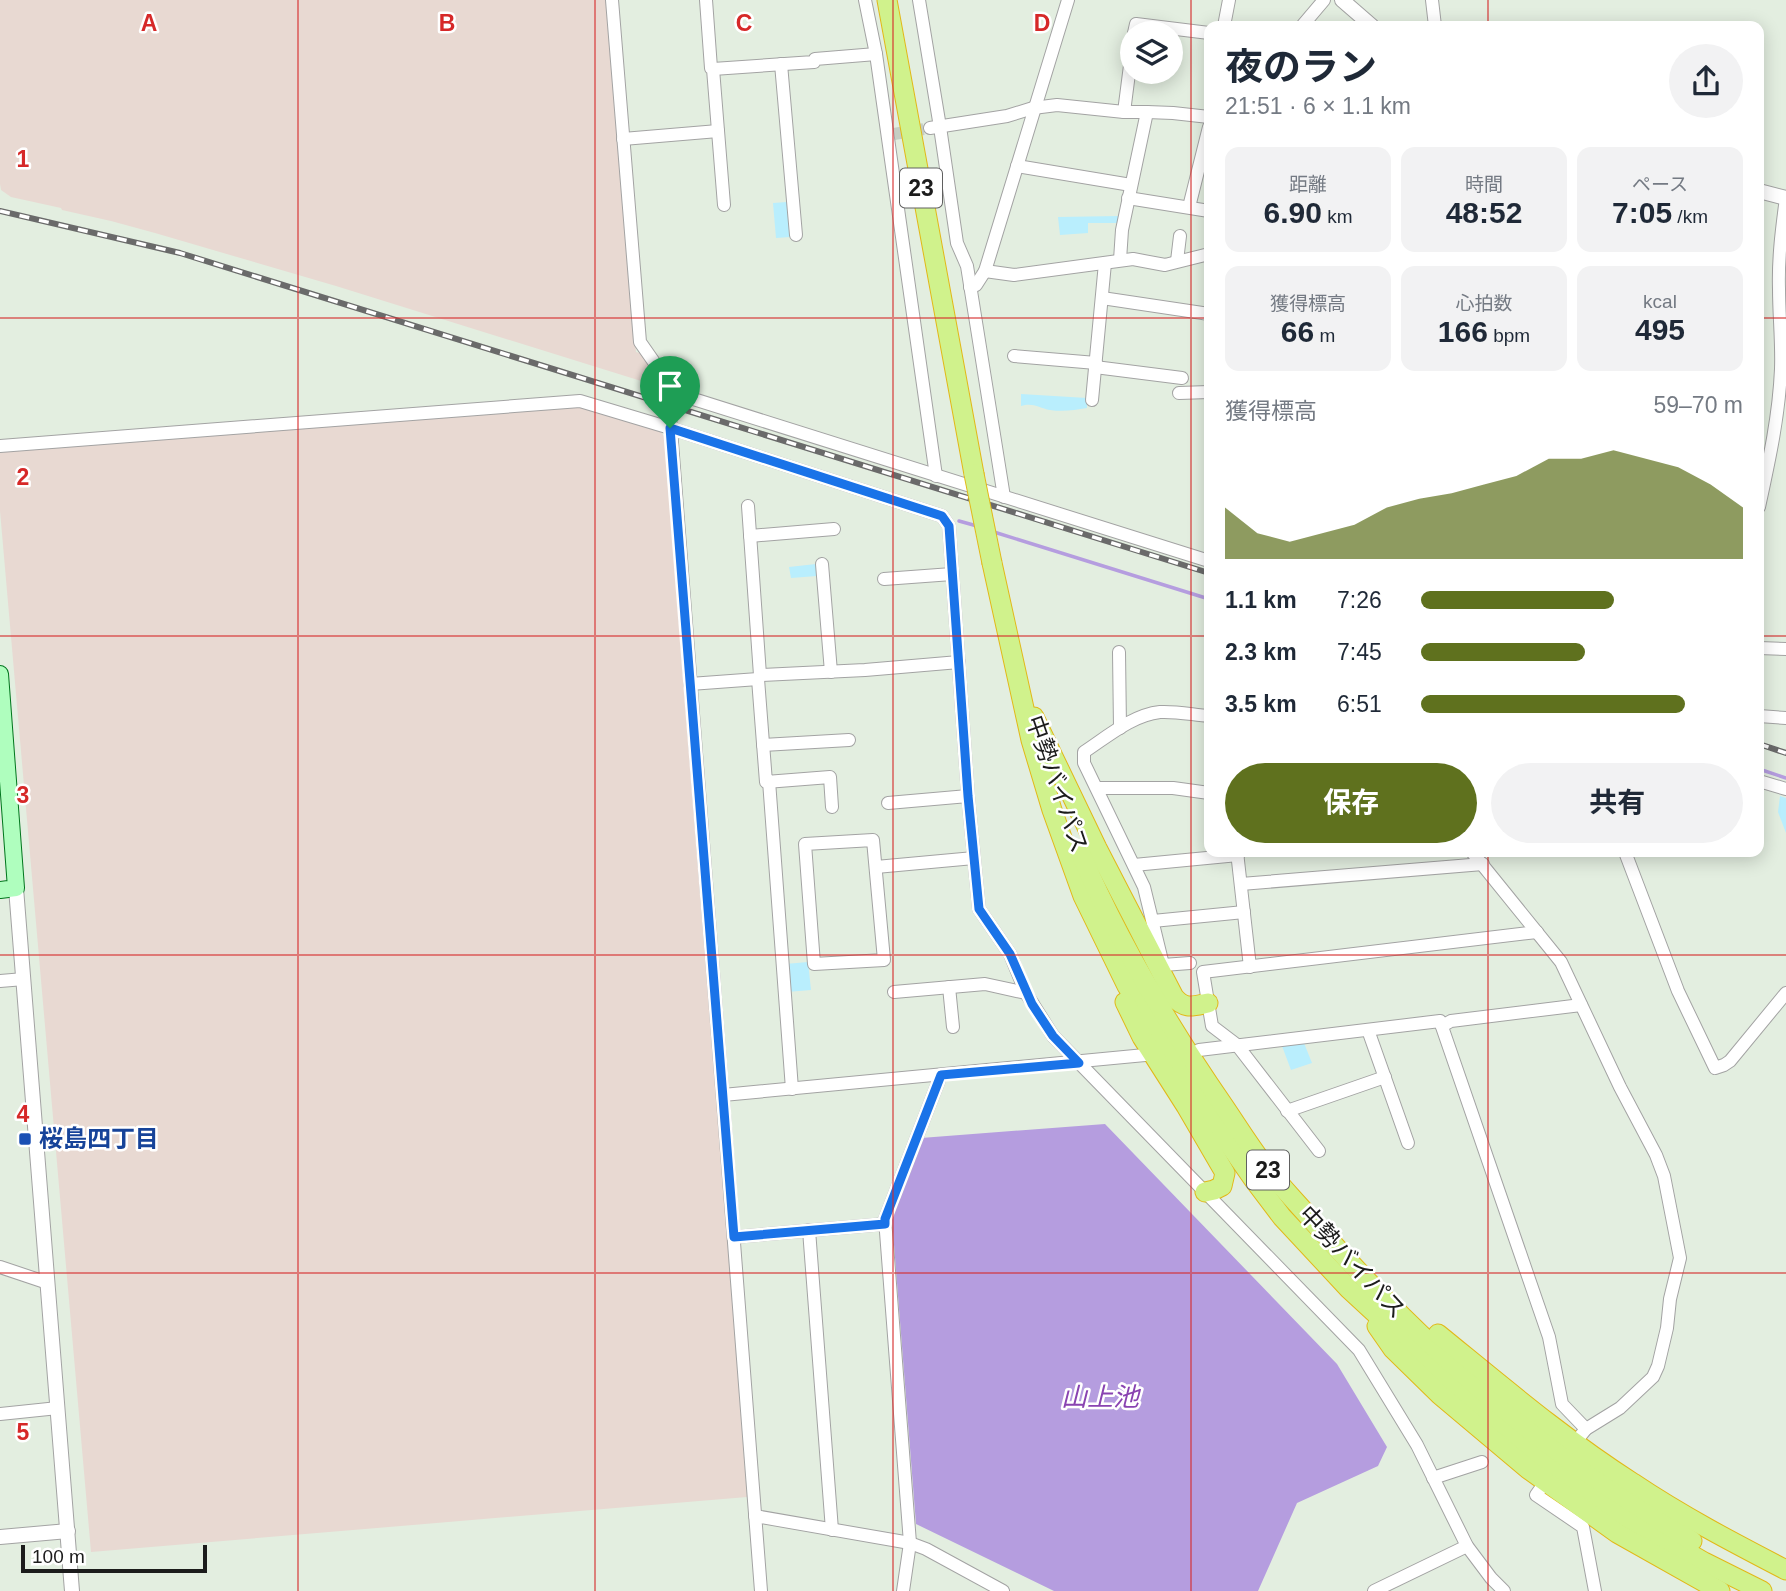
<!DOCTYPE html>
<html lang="ja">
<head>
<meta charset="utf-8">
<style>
  :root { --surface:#fff; --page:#f2f2f3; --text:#1f2937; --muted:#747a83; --accent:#5f711e }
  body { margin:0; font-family:Helvetica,"Noto Sans JP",sans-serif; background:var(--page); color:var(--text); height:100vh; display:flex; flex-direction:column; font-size:26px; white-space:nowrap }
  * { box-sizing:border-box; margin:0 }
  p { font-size:23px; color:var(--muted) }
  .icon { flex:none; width:38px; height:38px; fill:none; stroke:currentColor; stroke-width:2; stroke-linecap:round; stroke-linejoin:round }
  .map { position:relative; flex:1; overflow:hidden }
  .details { position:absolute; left:1204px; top:21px; width:560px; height:836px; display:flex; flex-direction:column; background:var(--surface); border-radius:14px; box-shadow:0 4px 18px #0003 }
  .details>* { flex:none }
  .fabs { position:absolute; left:1120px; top:21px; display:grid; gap:14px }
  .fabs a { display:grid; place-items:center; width:63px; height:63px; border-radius:50%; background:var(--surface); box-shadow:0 4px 18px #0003; font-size:35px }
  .scale { position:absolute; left:21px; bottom:18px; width:186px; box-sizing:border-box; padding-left:7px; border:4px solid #1c1c1c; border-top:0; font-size:19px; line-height:24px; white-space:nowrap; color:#1c1c1c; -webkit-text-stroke:5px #fff; paint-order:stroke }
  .pin { position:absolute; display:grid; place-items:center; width:60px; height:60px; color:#fff; margin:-72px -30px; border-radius:50% 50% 50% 0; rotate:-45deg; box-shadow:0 0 7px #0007 }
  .pin .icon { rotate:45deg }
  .round { display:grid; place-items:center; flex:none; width:74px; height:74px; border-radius:37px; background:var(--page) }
  .headline { display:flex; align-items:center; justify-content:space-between; height:119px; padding:0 21px }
  h1 { font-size:38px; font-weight:700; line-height:52px }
  .stats { display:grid; grid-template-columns:repeat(3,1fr); gap:10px; height:119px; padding:7px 21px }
  .stats div { display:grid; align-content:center; border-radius:14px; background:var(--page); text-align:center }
  .stats b { font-size:30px; font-weight:700 }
  .stats small { font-size:19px; font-weight:400 }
  .stats p { font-size:19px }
  .chart { height:196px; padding:14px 21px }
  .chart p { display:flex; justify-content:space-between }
  .chart svg { width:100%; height:126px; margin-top:7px; fill:var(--accent); opacity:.7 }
  .cta { display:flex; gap:14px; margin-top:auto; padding:14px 21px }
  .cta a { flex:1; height:80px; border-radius:42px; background:var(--accent); color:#fff; font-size:28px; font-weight:700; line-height:80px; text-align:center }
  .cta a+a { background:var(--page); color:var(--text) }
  ul { padding:0 21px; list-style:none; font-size:23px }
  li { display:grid; grid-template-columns:112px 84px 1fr; align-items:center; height:52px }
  li i { height:18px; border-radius:9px; background:var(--accent) }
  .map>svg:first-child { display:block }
</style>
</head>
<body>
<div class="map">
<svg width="1786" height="1591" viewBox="0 0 1786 1591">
  <rect width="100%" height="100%" fill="#e3eee0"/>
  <!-- industrial -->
  <g fill="#e8d9d2">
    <path d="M0 0H608L636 352 643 354 659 378 658 383 654 385 336 286 155 233 111 221 62 210 61 208 11 197 1 190 0 184Z"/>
    <path d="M584 407 660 431 664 436 718 1106 747 1497 91 1552 0 511V453L9 450Z"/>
  </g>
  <!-- park -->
  <g fill="#b9eefd">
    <path d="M787 202 790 237 776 238 773 203Z"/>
    <path d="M1119 216 1118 223H1088V233L1060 235 1058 217Z"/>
    <path d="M1021 394 1087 398V408C1075 410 1063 412 1050 410 1039 408 1033 402 1021 406Z"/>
    <path d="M816 564 817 576 791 578 789 567Z"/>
    <path d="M1780 796 1786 798V833L1778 812Z"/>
    <path d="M808 962 811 990 787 992 785 964Z"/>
    <path d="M1304 1043 1312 1063 1291 1070 1282 1046Z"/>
  </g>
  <!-- water -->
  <path fill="#b59ddf" d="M1105 1124 1337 1364 1387 1447 1378 1466 1297 1503 1258 1591H1054L916 1524 892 1219 921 1138Z"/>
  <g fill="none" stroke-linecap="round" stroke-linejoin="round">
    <!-- stream -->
    <g stroke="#b59ddf" stroke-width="3.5">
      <path d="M959 521 977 526"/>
      <path d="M994 532 1209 599"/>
      <path d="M1759 769 1786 778"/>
    </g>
    <!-- minor-tunnel -->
    <path stroke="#c5cec3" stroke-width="12" stroke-dasharray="12 6" stroke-linecap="butt" d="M894 134 930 128"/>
    <defs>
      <g id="minor">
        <path d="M612 0 640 342 663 375 668 391 761 1591"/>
        <path d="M706 0 711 68 713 69 724 205"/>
        <path d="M865 0 876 54 936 476"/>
        <path d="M919 0 940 127 957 243 967 266 1004 497"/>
        <path d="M1432 0 1435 26"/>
        <path d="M1224 26 1229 0"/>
        <path d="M1302 26 1324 0"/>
        <path d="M1134 33 1136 24 1209 33"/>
        <path d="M781 64 796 235"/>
        <path d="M713 69 814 62 815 59 876 54"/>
        <path d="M1124 112 1132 50"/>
        <path d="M1147 112 1173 113 1209 117"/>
        <path d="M930 128 1007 116 1033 108 1057 105 1124 112H1147L1122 230 1120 260"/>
        <path d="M623 139 718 131"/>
        <path d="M1017 166 1131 185"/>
        <path d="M1128 198 1209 211"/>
        <path d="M1189 207 1209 127"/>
        <path d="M1177 261 1180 236"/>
        <path d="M985 271 1014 275 1133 259 1165 265 1209 254"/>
        <path d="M970 287 976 285 985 271 1068 0"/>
        <path d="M1102 298 1209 314"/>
        <path d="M1014 356 1096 363"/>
        <path d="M1095 367 1182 378"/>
        <path d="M668 391 1209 561"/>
        <path d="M1179 393 1209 392"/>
        <path d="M1092 400 1105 263"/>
        <path d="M0 446 580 401 670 428 942 516 949 526 968 796 979 909 1010 954 1026 993 1053 1036 1359 1350 1417 1445 1467 1546 1491 1578 1504 1591"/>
        <path d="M748 506 760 675 758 679 766 782 830 777 832 807"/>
        <path d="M1759 507C1769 461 1779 416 1781 369 1782 342 1779 316 1779 289 1778 258 1782 228 1786 198"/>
        <path d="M750 536 834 529"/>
        <path d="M822 564 831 672"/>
        <path d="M884 579 952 574"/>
        <path d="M1759 648 1786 649"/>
        <path d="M1119 652 1120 728"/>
        <path d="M760 675 865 670 959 662"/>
        <path d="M690 684 758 679"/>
        <path d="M1759 716 1786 718"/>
        <path d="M763 745 849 740"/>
        <path d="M769 781 792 1089"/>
        <path d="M1759 781 1786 789"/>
        <path d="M1097 788H1173L1209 793"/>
        <path d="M888 803 968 796"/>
        <path d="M873 840 884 960 814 964 805 844Z"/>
        <path d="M1237 852 1250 967"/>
        <path d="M1472 852 1561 962 1620 1087 1656 1155 1664 1176 1680 1258 1670 1299 1667 1328 1658 1366 1653 1377 1620 1408 1586 1429 1577 1440"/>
        <path d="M1625 852 1678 991 1715 1068 1724 1065 1730 1061 1786 993"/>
        <path d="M1134 865 1238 855"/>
        <path d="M876 867 974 858"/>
        <path d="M1241 884 1483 864"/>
        <path d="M1153 921 1244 912"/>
        <path d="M1190 963 1163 965 1144 887 1084 763V752C1107 737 1132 715 1160 712 1176 711 1194 715 1209 716"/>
        <path d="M0 981 24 979"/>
        <path d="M949 987 953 1027"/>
        <path d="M894 992 985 984 1026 993"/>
        <path d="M1442 1026 1451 1021 1581 1005"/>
        <path d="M1368 1030 1408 1143"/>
        <path d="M1199 1050 1440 1021 1549 1337 1562 1404 1586 1429"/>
        <path d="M723 1095 1145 1055"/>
        <path d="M1287 1111 1385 1077"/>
        <path d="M1319 1151 1237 1045 1212 1026 1203 972 1537 932"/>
        <path d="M809 1230 832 1530"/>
        <path d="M734 1237 885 1224"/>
        <path d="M0 1267 48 1283"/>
        <path d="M0 1414 58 1408"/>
        <path d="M1433 1478 1482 1462"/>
        <path d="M1541 1488 1536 1495 1583 1527 1595 1591"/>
        <path d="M755 1516 910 1543 926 1549 1003 1591"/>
        <path d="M903 1591 910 1543 885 1219 941 1075"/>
        <path d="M1374 1591 1467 1546"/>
      </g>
      <g id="tertiary">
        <path d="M1342 0 1372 26"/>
        <path d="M1759 191 1786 198"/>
        <path d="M16 888 72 1591"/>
        <path d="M0 1537 68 1531"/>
      </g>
      <path id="secondary" d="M0 674 16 888 0 890"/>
      <g id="trunk">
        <path d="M887 0 974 474"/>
        <path d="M992 563 1031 740 1052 810 1083 896 1127 986 1201 1104 1254 1180 1282 1217 1349 1289 1478 1408 1524 1445 1626 1517 1704 1562 1762 1591"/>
        <path d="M1034 717 1097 848 1174 997C1185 1010 1193 1006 1208 1003"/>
        <path d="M1080 852C1118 941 1168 1025 1223 1105 1238 1127 1252 1150 1268 1170 1283 1189 1301 1207 1317 1226 1382 1300 1453 1369 1530 1430 1581 1471 1637 1505 1692 1541"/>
        <path d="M1125 1002 1142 1037 1186 1106 1225 1173 1222 1186 1214 1190 1205 1192"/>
        <path d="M1377 1326 1393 1349 1440 1395 1528 1469 1617 1533 1720 1591"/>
        <path d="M1438 1334C1502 1386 1564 1439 1633 1483 1682 1516 1734 1543 1786 1570"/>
      </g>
    </defs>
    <!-- minor casing -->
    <use href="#minor" stroke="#a3a3a3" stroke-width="14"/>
    <!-- tertiary casing -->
    <use href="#tertiary" stroke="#a3a3a3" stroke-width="16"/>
    <!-- secondary casing -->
    <use href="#secondary" stroke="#00761d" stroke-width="18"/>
    <!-- trunk casing -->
    <use href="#trunk" stroke="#e2b818" stroke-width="21"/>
    <!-- minor -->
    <use href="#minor" stroke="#fff" stroke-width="12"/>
    <!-- tertiary -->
    <use href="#tertiary" stroke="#fff" stroke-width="14"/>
    <!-- secondary -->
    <use href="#secondary" stroke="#affebe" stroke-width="16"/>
    <!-- trunk -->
    <use href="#trunk" stroke="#d0f28c" stroke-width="19"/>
    <defs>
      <g id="rail">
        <path d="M0 211 180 253 1209 573"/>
        <path d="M1759 744 1786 753"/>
      </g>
    </defs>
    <!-- rail casing -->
    <use href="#rail" stroke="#6a6a6a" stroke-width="6"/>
    <!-- rail -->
    <use href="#rail" stroke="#fff" stroke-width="3.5" stroke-dasharray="10" stroke-linecap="butt"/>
    <defs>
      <path id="trunk-bridge" d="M974 474 992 563"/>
    </defs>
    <!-- trunk-bridge casing -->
    <use href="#trunk-bridge" stroke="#e2b818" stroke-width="21" stroke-linecap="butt"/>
    <!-- trunk-bridge -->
    <use href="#trunk-bridge" stroke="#d0f28c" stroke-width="19"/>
  </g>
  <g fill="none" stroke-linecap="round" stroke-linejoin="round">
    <defs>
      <path id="route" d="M670 428 942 516 949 526 968 796 979 909 1010 954 1032 1004 1053 1036 1079 1063 941 1075 885 1219V1224L734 1237Z"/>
    </defs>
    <!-- route casing -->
    <use href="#route" stroke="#fff" stroke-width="14"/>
    <!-- route -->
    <use href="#route" stroke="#1a73e8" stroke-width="9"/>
  </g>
  <!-- grid -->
  <path fill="none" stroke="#d62828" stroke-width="2" stroke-opacity="0.55" d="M298 0V1591M595 0V1591M893 0V1591M1191 0V1591M1488 0V26M0 318H1209M1759 318H1786M0 636H1209M1759 636H1786M1488 852V1591M0 955H1786M0 1273H1786"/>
  <!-- markers -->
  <rect fill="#1a4fb4" stroke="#fff" stroke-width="2.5" x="18" y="1132" width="14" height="14" rx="3.5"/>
  <g text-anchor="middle" stroke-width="5" stroke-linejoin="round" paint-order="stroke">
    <!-- shield labels -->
    <g fill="#fff" stroke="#606060" stroke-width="2">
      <rect x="900" y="168.5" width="42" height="39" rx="5"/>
      <rect x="1247" y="1150.5" width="42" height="39" rx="5"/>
    </g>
    <g font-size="23" font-weight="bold" fill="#1c1c1c">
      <text x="921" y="196">23</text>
      <text x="1268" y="1178">23</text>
    </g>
    <!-- street labels -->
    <g font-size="24" fill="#1c1c1c" stroke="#fff">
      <text transform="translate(1057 784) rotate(71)" y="8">中勢バイパス</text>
      <text transform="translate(1352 1262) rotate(47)" y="8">中勢バイパス</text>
    </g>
    <!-- transit labels -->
    <g font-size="24" font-weight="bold" fill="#164399" stroke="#fff" text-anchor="start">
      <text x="39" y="1147">桜島四丁目</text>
    </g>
    <!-- water labels -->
    <g font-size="26" font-style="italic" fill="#8943b1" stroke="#fff">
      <text x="1100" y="1406">山上池</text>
    </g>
  </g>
  <g font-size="23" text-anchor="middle" font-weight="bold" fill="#d62828" stroke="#fff" stroke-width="5" stroke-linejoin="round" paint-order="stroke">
    <text x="149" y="31">A</text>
    <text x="447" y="31">B</text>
    <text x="744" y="31">C</text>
    <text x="1042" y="31">D</text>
    <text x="23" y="167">1</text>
    <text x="23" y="485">2</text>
    <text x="23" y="803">3</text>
    <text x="23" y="1122">4</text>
    <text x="23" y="1440">5</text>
  </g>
</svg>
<div class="fabs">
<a><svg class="icon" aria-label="layers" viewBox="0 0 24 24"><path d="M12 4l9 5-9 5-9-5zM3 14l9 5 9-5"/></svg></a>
</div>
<div class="scale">100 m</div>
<div class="pin" style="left:670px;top:428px;background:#1e9e55"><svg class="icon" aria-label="arrive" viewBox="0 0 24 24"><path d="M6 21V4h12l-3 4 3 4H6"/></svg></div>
<section class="details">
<div class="headline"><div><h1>夜のラン</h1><p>21:51 · 6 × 1.1 km</p></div><a class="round"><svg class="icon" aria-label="share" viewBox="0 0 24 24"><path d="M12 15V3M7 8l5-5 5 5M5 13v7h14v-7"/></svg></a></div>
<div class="stats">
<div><p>距離</p><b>6.90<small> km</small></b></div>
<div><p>時間</p><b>48:52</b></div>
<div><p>ペース</p><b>7:05<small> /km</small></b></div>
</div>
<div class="stats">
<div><p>獲得標高</p><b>66<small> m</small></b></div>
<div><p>心拍数</p><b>166<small> bpm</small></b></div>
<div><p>kcal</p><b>495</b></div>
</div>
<div class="chart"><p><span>獲得標高</span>59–70 m</p>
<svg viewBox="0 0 160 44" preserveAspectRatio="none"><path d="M0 44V26L10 35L20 38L30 35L40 32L50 26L60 23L70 21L80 18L90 15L100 9L110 9L120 6L130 9L140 12L150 18L160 26V44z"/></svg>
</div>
<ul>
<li><b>1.1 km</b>7:26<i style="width:60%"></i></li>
<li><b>2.3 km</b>7:45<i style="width:51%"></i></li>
<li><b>3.5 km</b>6:51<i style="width:82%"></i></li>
</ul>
<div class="cta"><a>保存</a><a>共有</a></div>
</section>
</div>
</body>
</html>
